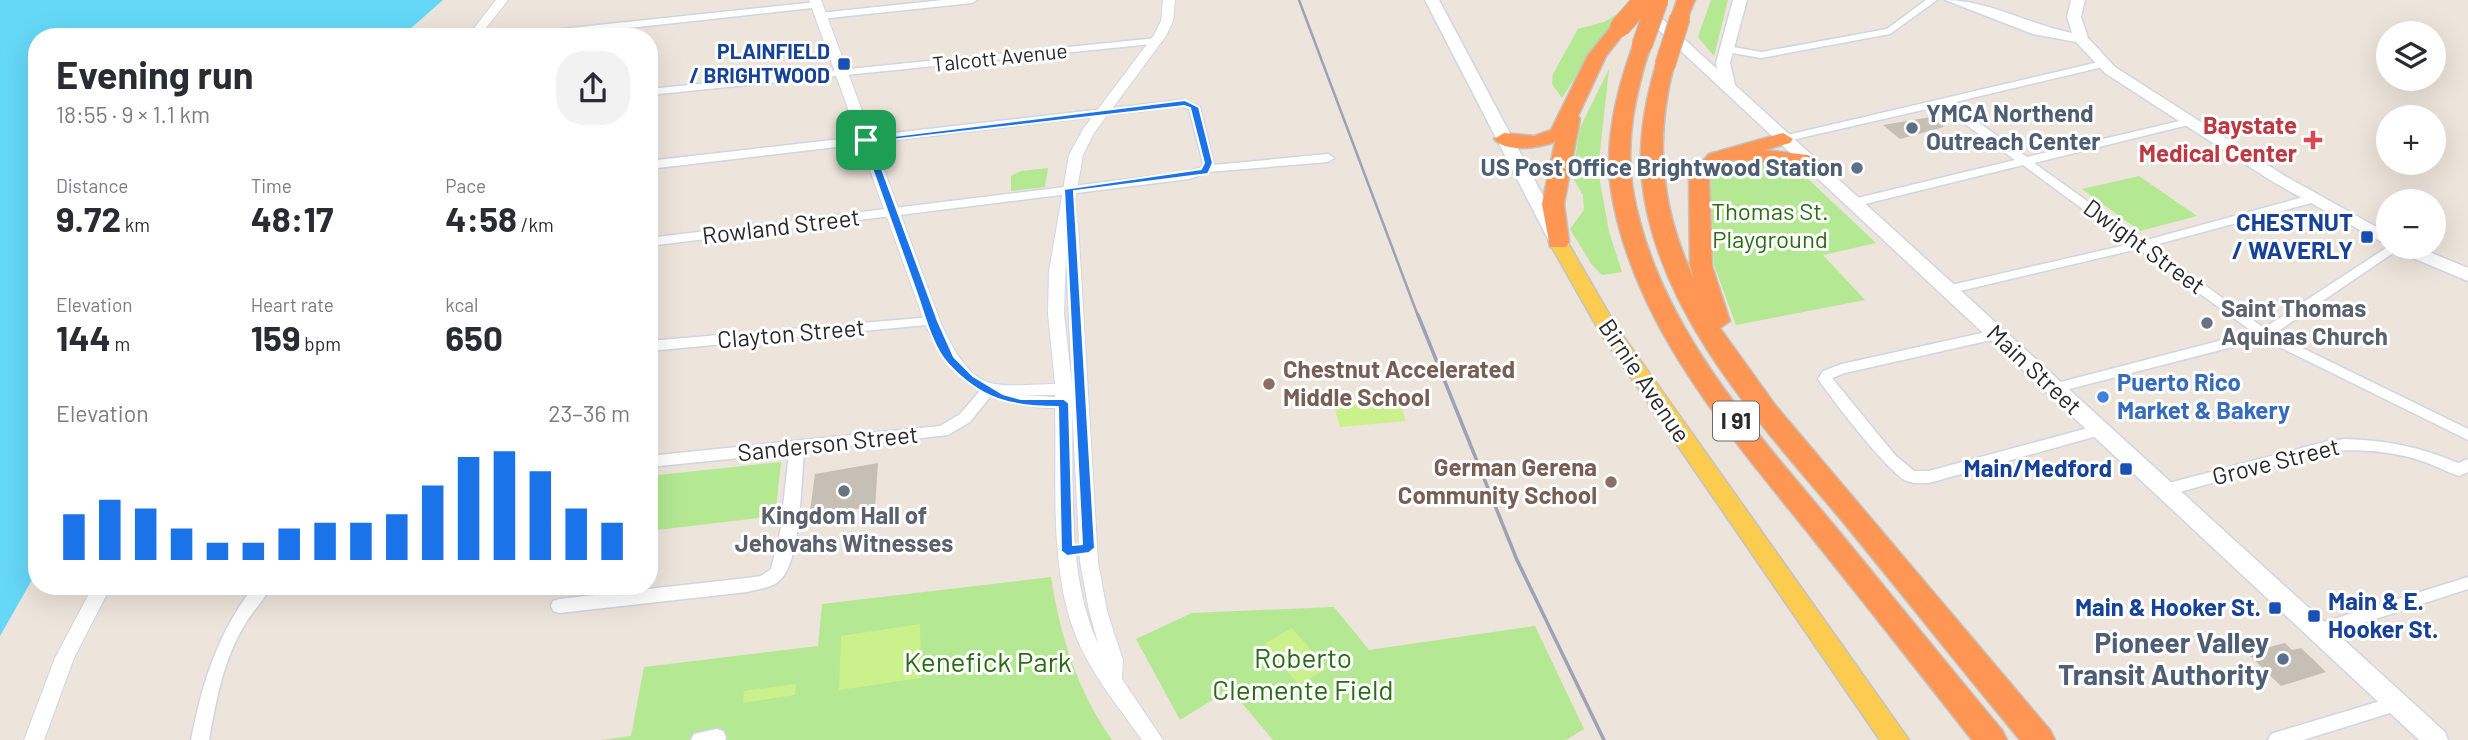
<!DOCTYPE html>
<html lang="en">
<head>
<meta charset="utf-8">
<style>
  :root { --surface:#fff; --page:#f2f2f3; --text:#2b2b33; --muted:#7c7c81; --accent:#1a73e8 }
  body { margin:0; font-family:Barlow,sans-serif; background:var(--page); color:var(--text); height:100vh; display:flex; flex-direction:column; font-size:26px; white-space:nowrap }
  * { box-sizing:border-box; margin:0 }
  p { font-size:23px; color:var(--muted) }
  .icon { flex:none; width:38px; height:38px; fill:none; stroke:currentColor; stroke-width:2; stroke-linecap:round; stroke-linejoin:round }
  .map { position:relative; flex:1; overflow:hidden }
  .drawer { position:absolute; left:28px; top:28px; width:630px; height:567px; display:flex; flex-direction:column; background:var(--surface); border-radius:28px; box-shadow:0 7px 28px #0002 }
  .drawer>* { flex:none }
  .fabs { position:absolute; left:2376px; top:21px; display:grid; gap:14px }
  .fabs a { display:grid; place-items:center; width:70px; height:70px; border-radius:50%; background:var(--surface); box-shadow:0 7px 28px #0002; font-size:35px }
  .pin { position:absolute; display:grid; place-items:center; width:60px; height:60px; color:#fff; margin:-30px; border-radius:14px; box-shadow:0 4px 10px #0006 }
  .round { display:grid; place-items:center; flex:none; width:74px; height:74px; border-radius:28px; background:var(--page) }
  .headline { display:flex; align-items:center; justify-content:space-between; height:119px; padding:0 28px }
  h1 { font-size:38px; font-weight:700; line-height:52px }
  .metrics { display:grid; grid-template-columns:repeat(3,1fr); gap:10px; height:119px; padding:7px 28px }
  .metrics div { display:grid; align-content:center }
  .metrics b { font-size:35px; font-weight:700 }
  .metrics small { font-size:19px; font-weight:400 }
  .metrics p { font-size:19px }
  .chart { height:196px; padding:14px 28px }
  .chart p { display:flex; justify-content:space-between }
  .chart svg { width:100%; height:126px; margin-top:7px; stroke:var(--accent); stroke-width:6 }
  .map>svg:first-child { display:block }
</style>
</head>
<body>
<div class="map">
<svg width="2468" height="740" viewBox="0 0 2468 740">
  <rect width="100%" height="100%" fill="#ede4db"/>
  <!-- green -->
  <g fill="#b4e892">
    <path d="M1711 0H1728L1714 56 1698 37Z"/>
    <path d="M1621 12 1595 46 1562 98 1552 84 1553 74 1578 29 1604 22Z"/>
    <path d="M1609 69 1598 170 1609 232 1622 272 1602 275 1592 265 1570 229 1584 210 1583 195 1572 177 1580 128Z"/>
    <path d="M1753 158 1790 162 1876 243 1823 255 1865 300 1736 325 1714 265 1710 178 1724 166Z"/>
    <path d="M1048 168 1045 187 1011 191V176L1021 171Z"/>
    <path d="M2139 176 2197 216 2140 231 2082 189Z"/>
    <path d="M781 462 775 516 649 531V476Z"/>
    <path d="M1051 577C1060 636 1077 690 1112 740H601L631 736 644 667 818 646 822 604Z"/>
    <path d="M1334 607 1369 650 1535 626 1584 729 1566 740H1273L1230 689 1180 720 1136 639 1192 613Z"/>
  </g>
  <!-- pitch -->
  <g fill="#cbf18d">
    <path d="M1399 400 1406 421 1340 427 1334 406Z"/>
    <path d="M920 624 921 678 839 690 841 636Z"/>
    <path d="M1292 628 1327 668 1299 685 1264 644Z"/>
    <path d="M796 684 795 695 743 703 744 691Z"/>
  </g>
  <!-- water -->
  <path fill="#65d8f8" d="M0 0H443L401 37H37V571L0 636Z"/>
  <!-- building -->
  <g fill="#c5bfb6">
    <path d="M1931 117 1944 127 1900 139 1883 125Z"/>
    <path d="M878 463 875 508 810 511 815 474Z"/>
    <path d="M2285 643 2292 650 2301 648 2326 672 2281 686 2247 653Z"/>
  </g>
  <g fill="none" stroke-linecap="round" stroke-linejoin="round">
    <defs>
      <g id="minor">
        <path d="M943 0H977L972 3 820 19 815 16 820 13Z"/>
        <path d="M1926 0H1937L1890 34 1761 58 1727 52 1722 49 1727 46 1761 52 1887 29Z"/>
        <path d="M817 2 822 5 821 7 546 37H509L514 34Z"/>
        <path d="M1157 38 1161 39V43L649 95V89Z"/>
        <path d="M2103 61 2107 62V66L1951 103 2027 157 2188 119 2192 120V124L2034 163 2143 241 2307 196H2315L2317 199 2315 202 2151 246 2264 328 2389 246 2402 247 2274 334 2468 429V440L2263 339 2054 393 2049 391 2047 388 2049 385 2253 332 2138 249 1947 294 1942 293 1940 290 1947 286 2130 244 2023 165 1853 207 1849 206 1847 203 1849 200 2015 160 1940 106 1783 142 1777 139 1783 136Z"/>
        <path d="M1183 100 1200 107 1214 165 1328 154 1334 158 1328 162 1208 172 1189 179 649 246V238L1187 172 1202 167 1203 163 1189 109 1182 106 649 169V161Z"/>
        <path d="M932 317 937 318 939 321 937 324 649 351V341Z"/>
        <path d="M1995 330 2002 335 2000 338 1845 373 1832 378 1895 455 1914 471H1929L2099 425 2104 426 2106 430 2104 434 1929 483C1922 483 1914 484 1907 481 1889 474 1831 398 1818 379L1823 371 1842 364Z"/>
        <path d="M989 384 994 386 996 389 994 392 970 422 948 435 804 451C801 481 801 556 782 578 774 588 758 589 747 592L559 613 553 611 551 606 553 601 559 599 747 578 761 576 771 569 780 532 789 453 649 467V456L940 426 960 414 984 386Z"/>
        <path d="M2345 439C2385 440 2422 447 2458 463L2468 459V472L2459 476C2446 472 2435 465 2422 461 2392 451 2360 449 2328 451L2165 496 2160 494 2157 490 2160 486 2165 484 2328 441Z"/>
        <path d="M2468 577V589L2317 638 2311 636 2309 631 2311 626Z"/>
        <path d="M254 586H272C264 600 252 612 244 626 223 661 216 701 209 740H191C202 683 218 632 254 586Z"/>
        <path d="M2397 696 2403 699 2406 704 2403 709 2303 740H2268L2271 734 2277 732Z"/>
        <path d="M717 729 723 731 726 737 725 740H691L694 734Z"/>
      </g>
      <g id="tertiary">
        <path d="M496 0H508L479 37H467Z"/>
        <path d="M809 0H821L942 326C952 346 965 373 987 382 1002 388 1037 384 1055 384L1048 314 1049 271 1069 155 1083 129 1154 35 1161 21 1163 0H1175L1173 21 1166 36 1094 133 1083 155 1072 219 1078 223 1098 562 1107 611 1123 660 1122 679 1163 740H1142C1118 706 1088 670 1074 631 1049 564 1057 479 1055 408 988 407 956 386 926 326ZM1066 257 1072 384 1064 314ZM1024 395H1055V397ZM1072 407 1080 562 1089 611 1098 643C1066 575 1074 481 1072 407Z"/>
        <path d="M93 586H111L74 658 44 740H24L55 658Z"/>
      </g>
      <g id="secondary">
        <path d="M1425 0H1439L1567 241 1564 245H1552L1549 241Z"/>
        <path d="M1733 0H1747L1730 63 1735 85 2445 732 2448 740H2419L1635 8 1647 5 1717 69 1716 63Z"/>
        <path d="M1945 0C1988 0 2030 25 2072 33L2067 17 2071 0H2085L2081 17 2088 38 2115 67 2285 176 2389 234V246L2273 182 2105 73 2076 42 2033 34Z"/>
        <path d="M2393 247H2417L2468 268V281L2396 251Z"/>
      </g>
      <path id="primary" d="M1558 236 1565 238 1616 326 1909 740H1880L1601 334 1549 242Z"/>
      <g id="motorway">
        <path d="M1677 0H1695L1686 22H1674L1671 18Z"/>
        <path d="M1620 22 1629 27 1606 56 1578 116 1580 119 1564 204 1569 242 1566 247H1550L1542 204 1555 142C1540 147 1506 154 1494 139L1504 133 1534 136 1551 130 1588 55 1614 23Z"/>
        <path d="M1642 40 1651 45C1635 93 1624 145 1634 196 1659 327 1755 430 1838 530 1893 597 1947 664 2002 730L2007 740H1972C1921 675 1869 609 1817 544 1734 440 1636 331 1612 196 1603 145 1616 93 1633 45Z"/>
        <path d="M1665 59 1674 65C1654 141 1661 208 1694 279L1690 266 1689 176 1709 154 1783 133 1793 139 1790 143 1765 150 1808 155 1818 161C1805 178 1746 153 1726 162 1719 164 1714 172 1709 177L1712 266 1730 321 1720 328 1776 406 2050 730 2055 740H2020C1960 668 1902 594 1843 522 1761 424 1656 314 1642 180 1638 141 1645 102 1656 65Z"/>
      </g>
    </defs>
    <!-- minor casing -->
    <use href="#minor" stroke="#d0d5e4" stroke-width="3"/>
    <!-- tertiary casing -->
    <use href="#tertiary" stroke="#d0d5e4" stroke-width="2"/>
    <!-- secondary casing -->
    <use href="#secondary" stroke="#d0d5e4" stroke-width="3"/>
    <!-- primary casing -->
    <use href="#primary" stroke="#c3c3c3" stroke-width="3"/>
    <!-- motorway casing -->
    <use href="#motorway" stroke="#c3c3c3" stroke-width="3"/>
    <!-- minor -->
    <use href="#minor" fill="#fff" fill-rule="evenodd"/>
    <!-- tertiary -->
    <use href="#tertiary" fill="#fff" fill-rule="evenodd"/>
    <!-- secondary -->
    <use href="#secondary" fill="#fff" fill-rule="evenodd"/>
    <!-- primary -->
    <use href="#primary" fill="#fccc51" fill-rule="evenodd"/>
    <!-- motorway -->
    <use href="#motorway" fill="#ff9654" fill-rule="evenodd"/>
    <!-- rail-far1 -->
    <path stroke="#9da2b6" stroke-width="2.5" d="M1299 0 1418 316"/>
    <!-- rail -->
    <path stroke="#9da2b6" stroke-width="3.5" d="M1418 315 1517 560 1604 740"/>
    <defs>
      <g id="motorway-bridge">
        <path d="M1620 27 1644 0"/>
        <path d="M1642 45 1658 0"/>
        <path d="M1665 65 1680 18"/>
      </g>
    </defs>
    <!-- motorway-bridge casing -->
    <use href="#motorway-bridge" stroke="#c3c3c3" stroke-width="22" stroke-linecap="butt"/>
    <!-- motorway-bridge -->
    <use href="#motorway-bridge" stroke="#ff9654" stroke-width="20"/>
  </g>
  <!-- route -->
  <path fill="#1a73e8" stroke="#fff" stroke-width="2" fill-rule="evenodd" d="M1185 100 1199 107 1213 163 1208 174 1074 191 1095 548 1089 553 1067 556 1061 551 1058 407C1011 407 981 400 948 364 932 347 924 313 916 291 898 241 880 190 862 140ZM1184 106 1190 108 1204 163 1201 169 1064 189 1082 544 1073 545 1069 403 1064 399H1021L1003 394 973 376 954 357 938 321 872 142Z"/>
  <!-- markers -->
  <g fill="#1a4fb4" stroke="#fff" stroke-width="2.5">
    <rect x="837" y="57" width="14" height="14" rx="3.5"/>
    <rect x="2360" y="230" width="14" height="14" rx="3.5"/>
    <rect x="2119" y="462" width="14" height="14" rx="3.5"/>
    <rect x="2268" y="601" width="14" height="14" rx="3.5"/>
    <rect x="2307" y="609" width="14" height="14" rx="3.5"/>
  </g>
  <g fill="#5c6f8a" stroke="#fff" stroke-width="2.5">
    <circle cx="1912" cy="128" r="7"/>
    <circle cx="1857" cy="168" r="7"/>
    <circle cx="2283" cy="659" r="7"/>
  </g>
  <path fill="#e0444e" stroke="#fff" stroke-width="2.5" d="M2309.5 129.5h7v7h7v7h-7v7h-7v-7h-7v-7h7z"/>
  <g fill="#6b7280" stroke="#fff" stroke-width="2.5">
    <circle cx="2207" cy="323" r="7"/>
    <circle cx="844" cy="491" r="7"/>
  </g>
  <g fill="#8d6e63" stroke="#fff" stroke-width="2.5">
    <circle cx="1269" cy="384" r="7"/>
    <circle cx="1611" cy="482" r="7"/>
  </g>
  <circle fill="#3f7fe0" stroke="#fff" stroke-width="2.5" cx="2103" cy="397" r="7"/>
  <g text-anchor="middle" stroke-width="6" stroke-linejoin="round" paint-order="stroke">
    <!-- far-transit labels -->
    <g font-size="21" font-weight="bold" fill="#164399" stroke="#fff" text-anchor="end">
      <text x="830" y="59">PLAINFIELD<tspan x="830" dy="24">/ BRIGHTWOOD</tspan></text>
    </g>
    <!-- far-street labels -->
    <g font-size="21" fill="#2a2a2a" stroke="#fff">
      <text transform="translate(1000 58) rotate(-6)" y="7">Talcott Avenue</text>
    </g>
    <!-- shield labels -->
    <rect fill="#fff" stroke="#6a6a6a" stroke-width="2" x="1713" y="401.5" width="46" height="39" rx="5"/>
    <g font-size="23" font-weight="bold" fill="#2a2a2a">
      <text x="1736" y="429">I 91</text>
    </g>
    <!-- service labels -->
    <g font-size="24" font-weight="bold" fill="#4e5e75" stroke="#fff" text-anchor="start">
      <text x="1926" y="122">YMCA Northend<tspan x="1926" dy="28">Outreach Center</tspan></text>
      <text x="1843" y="176" text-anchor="end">US Post Office Brightwood Station</text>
    </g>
    <!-- health labels -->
    <g font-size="24" font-weight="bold" fill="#be3a42" stroke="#fff" text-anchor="end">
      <text x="2297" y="134">Baystate<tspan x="2297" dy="28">Medical Center</tspan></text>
    </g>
    <!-- park labels -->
    <g font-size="24" fill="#2b6d14" stroke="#fff">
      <text x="1770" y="220">Thomas St.<tspan x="1770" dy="28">Playground</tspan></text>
    </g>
    <!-- transit labels -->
    <g font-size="24" font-weight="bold" fill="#164399" stroke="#fff" text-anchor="end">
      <text x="2353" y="231">CHESTNUT<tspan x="2353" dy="28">/ WAVERLY</tspan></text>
      <text x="2112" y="477">Main/Medford</text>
      <text x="2328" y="610" text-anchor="start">Main &amp; E.<tspan x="2328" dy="28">Hooker St.</tspan></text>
      <text x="2261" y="616">Main &amp; Hooker St.</text>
    </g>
    <!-- street labels -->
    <g font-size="24" fill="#2a2a2a" stroke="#fff">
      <text transform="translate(781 227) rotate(-7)" y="8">Rowland Street</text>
      <text transform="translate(2144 247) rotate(36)" y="8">Dwight Street</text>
      <text transform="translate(791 334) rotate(-5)" y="8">Clayton Street</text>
      <text transform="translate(2034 370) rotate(43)" y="8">Main Street</text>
      <text transform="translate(1644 381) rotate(56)" y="8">Birnie Avenue</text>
      <text transform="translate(828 444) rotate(-6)" y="8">Sanderson Street</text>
      <text transform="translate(2276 462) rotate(-14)" y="8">Grove Street</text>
    </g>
    <!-- worship labels -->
    <g font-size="24" font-weight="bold" fill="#5b616d" stroke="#fff" text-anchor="start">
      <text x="2221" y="317">Saint Thomas<tspan x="2221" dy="28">Aquinas Church</tspan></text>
      <text x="844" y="524" text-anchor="middle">Kingdom Hall of<tspan x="844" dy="28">Jehovahs Witnesses</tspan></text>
    </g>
    <!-- education labels -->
    <g font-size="24" font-weight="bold" fill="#785e54" stroke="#fff" text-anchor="start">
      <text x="1283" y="378">Chestnut Accelerated<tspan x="1283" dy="28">Middle School</tspan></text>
      <text x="1597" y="476" text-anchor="end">German Gerena<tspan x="1597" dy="28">Community School</tspan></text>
    </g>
    <!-- shop labels -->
    <g font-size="24" font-weight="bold" fill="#366cbe" stroke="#fff" text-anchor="start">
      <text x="2117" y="391">Puerto Rico<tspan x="2117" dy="28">Market &amp; Bakery</tspan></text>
    </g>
    <!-- near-service labels -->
    <g font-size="28" font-weight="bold" fill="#4e5e75" stroke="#fff" text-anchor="end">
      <text x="2269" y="653">Pioneer Valley<tspan x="2269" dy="32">Transit Authority</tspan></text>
    </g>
    <!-- near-park labels -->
    <g font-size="28" fill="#2b6d14" stroke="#fff">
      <text x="1303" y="668">Roberto<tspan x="1303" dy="32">Clemente Field</tspan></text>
      <text x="988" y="672">Kenefick Park</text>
    </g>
  </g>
</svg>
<div class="fabs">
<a><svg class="icon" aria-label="layers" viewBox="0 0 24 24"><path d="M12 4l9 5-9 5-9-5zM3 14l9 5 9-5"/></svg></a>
<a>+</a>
<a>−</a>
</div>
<div class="pin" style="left:866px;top:140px;background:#1e9e55"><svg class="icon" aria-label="arrive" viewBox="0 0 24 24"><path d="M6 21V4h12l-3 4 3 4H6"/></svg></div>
<section class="drawer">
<div class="headline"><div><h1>Evening run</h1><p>18:55 · 9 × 1.1 km</p></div><a class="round"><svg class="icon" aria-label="share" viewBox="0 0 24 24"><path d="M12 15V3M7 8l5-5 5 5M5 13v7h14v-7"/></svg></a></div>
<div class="metrics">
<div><p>Distance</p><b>9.72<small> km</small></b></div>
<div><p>Time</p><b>48:17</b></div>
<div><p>Pace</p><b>4:58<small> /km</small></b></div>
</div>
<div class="metrics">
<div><p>Elevation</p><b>144<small> m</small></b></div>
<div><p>Heart rate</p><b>159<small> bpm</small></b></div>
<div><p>kcal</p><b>650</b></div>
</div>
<div class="chart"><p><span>Elevation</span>23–36 m</p>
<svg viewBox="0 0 160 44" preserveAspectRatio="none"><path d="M5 44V28M15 44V23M25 44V26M35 44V33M45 44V38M55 44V38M65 44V33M75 44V31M85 44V31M95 44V28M105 44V18M115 44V8M125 44V6M135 44V13M145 44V26M155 44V31"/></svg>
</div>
</section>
</div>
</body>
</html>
